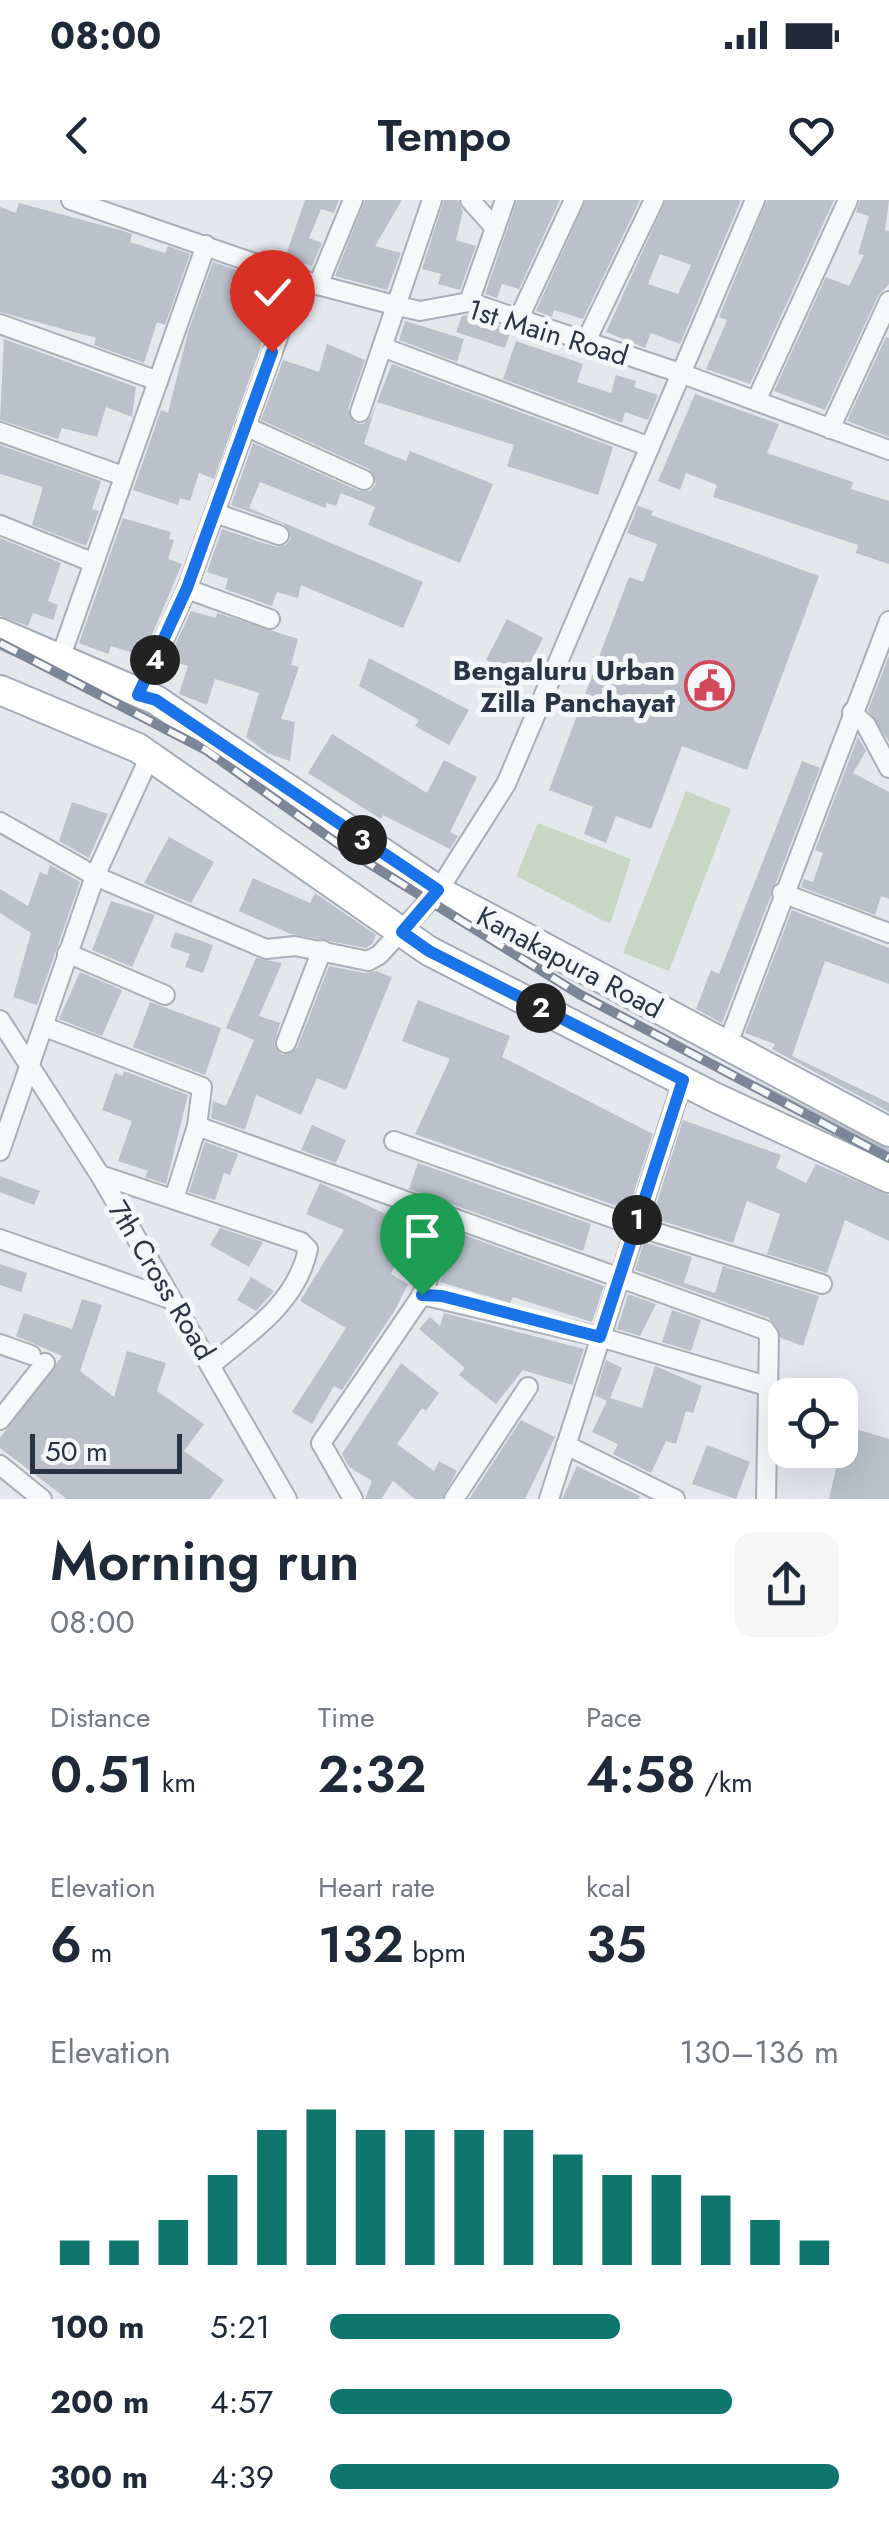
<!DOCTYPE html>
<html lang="en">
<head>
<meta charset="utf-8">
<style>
  :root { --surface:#fff; --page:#f6f6f7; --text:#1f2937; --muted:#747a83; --accent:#0f766e }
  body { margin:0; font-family:Jost,sans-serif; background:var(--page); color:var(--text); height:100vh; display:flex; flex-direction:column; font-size:38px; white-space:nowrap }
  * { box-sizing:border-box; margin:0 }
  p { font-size:32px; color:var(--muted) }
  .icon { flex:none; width:55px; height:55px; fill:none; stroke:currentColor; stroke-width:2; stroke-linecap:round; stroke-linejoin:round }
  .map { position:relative; height:1299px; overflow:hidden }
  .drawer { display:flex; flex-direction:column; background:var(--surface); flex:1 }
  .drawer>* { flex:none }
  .fabs { position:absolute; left:768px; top:1178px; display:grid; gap:20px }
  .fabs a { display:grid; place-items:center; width:90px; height:90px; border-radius:20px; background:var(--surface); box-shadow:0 10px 40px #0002; font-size:50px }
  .scale { position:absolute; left:30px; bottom:25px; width:152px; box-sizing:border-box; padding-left:10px; border:5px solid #2b3445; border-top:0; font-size:28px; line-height:35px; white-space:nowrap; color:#2b3445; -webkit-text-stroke:8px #f4f6f9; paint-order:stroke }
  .pin { position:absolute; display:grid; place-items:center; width:85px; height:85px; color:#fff; margin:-102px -42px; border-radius:50% 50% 50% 0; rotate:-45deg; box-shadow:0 0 10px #0007 }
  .pin .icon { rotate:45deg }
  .km { position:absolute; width:50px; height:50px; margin:-25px; border-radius:50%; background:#222; color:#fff; font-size:28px; line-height:50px; text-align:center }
  .round { display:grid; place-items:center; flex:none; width:105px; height:105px; border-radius:20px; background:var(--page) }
  .head { display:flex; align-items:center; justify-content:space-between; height:170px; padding:0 50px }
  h1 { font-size:55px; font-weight:600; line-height:75px }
  .figures { display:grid; grid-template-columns:repeat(3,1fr); gap:15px; height:170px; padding:10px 50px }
  .figures div { display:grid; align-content:center }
  .figures b { font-size:50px; font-weight:600 }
  .figures small { font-size:28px; font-weight:400 }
  .figures p { font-size:28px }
  .chart { height:280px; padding:20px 50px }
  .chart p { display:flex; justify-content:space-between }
  .chart svg { width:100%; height:180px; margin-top:10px; stroke:var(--accent); stroke-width:6 }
  ul { padding:0 50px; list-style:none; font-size:32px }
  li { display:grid; grid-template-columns:160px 120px 1fr; align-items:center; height:75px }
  li i { height:25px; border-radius:12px; background:var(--accent) }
  .status { display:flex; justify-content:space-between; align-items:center; height:70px; padding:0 50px; background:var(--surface); direction:ltr }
  .status svg { height:28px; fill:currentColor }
  header { display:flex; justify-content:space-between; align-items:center; height:130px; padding:0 50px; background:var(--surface); font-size:45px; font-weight:600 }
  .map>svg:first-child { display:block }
</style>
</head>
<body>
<div class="status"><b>08:00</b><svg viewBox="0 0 49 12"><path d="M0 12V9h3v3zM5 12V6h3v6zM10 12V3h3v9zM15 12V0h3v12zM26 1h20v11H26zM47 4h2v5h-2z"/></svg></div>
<header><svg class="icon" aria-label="back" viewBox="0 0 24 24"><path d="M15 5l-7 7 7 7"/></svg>Tempo<svg class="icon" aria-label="heart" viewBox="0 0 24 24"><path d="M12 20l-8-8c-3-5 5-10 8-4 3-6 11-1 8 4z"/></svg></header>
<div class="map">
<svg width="889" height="1299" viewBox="0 0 889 1299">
  <rect width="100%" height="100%" fill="#e4e7ec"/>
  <!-- green -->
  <g fill="#c9d6c5">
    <path d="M686 591 731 609 669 771 623 753Z"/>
    <path d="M538 623 631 659 610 724 516 676Z"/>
  </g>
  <!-- building -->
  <g fill="#bbc0ca" fill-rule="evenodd">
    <path d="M305 0H339L334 13 321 9 309 38 322 43 312 66 285 58Z"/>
    <path d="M365 0H402L375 46 401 53 387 90 335 76Z"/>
    <path d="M444 0H458L463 11 456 40 476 46 460 90 438 84 441 74 422 69Z"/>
    <path d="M517 0H560L519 89 502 84 497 98 485 94Z"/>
    <path d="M586 0H640L583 119 554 110 552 117 536 111Z"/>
    <path d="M666 0H741L680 144 651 133 645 148 606 132ZM660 54 691 65 678 94 648 84Z"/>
    <path d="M767 0H834L750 184 706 169 727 120 719 117Z"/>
    <path d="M860 0H889L885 30 889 31V84L878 96 825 210 774 191 826 77 849 86 864 55 858 54 869 16 856 12Z"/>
    <path d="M19 3 120 30 132 34 130 42 165 53 168 46 190 54 165 125 157 122 144 163 94 145 96 138 0 112V7L16 13Z"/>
    <path d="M213 62 278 84 259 152 214 279 199 273 190 301 180 298 178 305 133 290 161 210 168 213 188 132Z"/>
    <path d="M468 115 511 129 505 148 456 132 462 116Z"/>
    <path d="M405 121 464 139 457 162 399 140Z"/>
    <path d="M886 137 889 138V237L847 221Z"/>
    <path d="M4 139 136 187 132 217 106 207 97 237 62 228 58 239 0 220Z"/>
    <path d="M516 141 583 164 577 182 611 193 616 175 636 181 634 187 658 195 648 220 625 212 622 223 503 179Z"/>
    <path d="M327 144 365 160 348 209 355 223 363 224 371 217 392 164 613 247 598 295 507 266 514 245 377 202 364 244 406 261 410 251 493 284 460 363 368 325 375 307 341 293 336 306 327 303 325 308 260 282 249 308 423 382 403 428 301 385 298 398 277 392 272 406 225 389 228 379 207 372 222 329 276 347 286 345 291 338 284 324 231 305 253 243 359 291H370L376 284 369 269 261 220 283 160 319 172Z"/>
    <path d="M695 194 779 224 767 253 853 282 851 289 889 301V364L856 353 858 345 713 297 717 285 686 273 680 290 658 281Z"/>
    <path d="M0 245 101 281 92 309 99 311 86 346 32 325 43 287 0 274Z"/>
    <path d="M638 306 653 311 651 315 819 376 747 570 682 546 651 629 616 616 606 643 584 634 593 607 549 590 629 377 643 382 657 344 627 333Z"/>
    <path d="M123 318 171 332 169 339 174 340 168 359 182 364 143 456 111 446 108 454 79 443Z"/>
    <path d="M0 338 61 363 48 401 58 405 53 420 33 413 28 426 0 416Z"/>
    <path d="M191 411 216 418 217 413 298 439 291 465 299 467 281 519 295 522 290 561 267 553 246 537 259 493 215 479 207 505 179 494 188 466 168 460Z"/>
    <path d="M507 419 543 438 522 479 486 460Z"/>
    <path d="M889 456V542L868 510Z"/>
    <path d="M369 458 469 510 449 545 415 526 419 520 359 486Z"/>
    <path d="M332 534 427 593 444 560 477 577 450 632 458 636 450 649 383 615 381 619 308 573Z"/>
    <path d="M858 537 866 551 853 573 889 592V699L881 696 875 715 801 687 804 679 813 682 823 653 815 650Z"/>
    <path d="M802 561 820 568 722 823 696 809 711 770 719 774Z"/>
    <path d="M72 602 108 614 89 658 59 641Z"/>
    <path d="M169 637 214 662 191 703 144 683Z"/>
    <path d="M50 665 80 682 37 805 13 797 31 733 0 713V689L28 706 40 672 47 675Z"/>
    <path d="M253 678 310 703 315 693 376 735 372 744 366 748 291 734 239 711Z"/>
    <path d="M111 701 155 715 132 767 92 750Z"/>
    <path d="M792 710 889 748V784L825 761 792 856 889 903V912L772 849 775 844 745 833Z"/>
    <path d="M175 732 213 745 203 773 185 767 190 754 170 747Z"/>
    <path d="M256 758 282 763 259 816 280 823 274 844 282 855 297 848 329 766 365 773 376 771 392 777 346 890 317 878 301 915 256 895 245 930 211 918 213 901 226 906 254 840 226 828Z"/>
    <path d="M80 772 122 790 102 836 59 819Z"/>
    <path d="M418 800 510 836 502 857 653 934 628 1010 415 934 450 859 402 841Z"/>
    <path d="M150 802 221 828 205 875 133 847Z"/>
    <path d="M124 871 188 895 166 984 145 977 148 971 118 961 132 921 102 910 115 873 122 876Z"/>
    <path d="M756 881 889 949V959L752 887Z"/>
    <path d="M683 920 781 955 776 968 806 983 816 964 889 995V1041L845 1020 827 1073 767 1054 780 1014 747 1001 733 1043 652 1018Z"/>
    <path d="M312 925 346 940 336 963 301 950Z"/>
    <path d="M205 942 238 954 230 975 224 973 215 1000 189 992Z"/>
    <path d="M418 963 591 1024 583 1051 409 989Z"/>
    <path d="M0 976 40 991 34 1005 0 992Z"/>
    <path d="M320 983 392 1017 399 1018 401 1013 415 1018 391 1074 408 1084 395 1110 342 1190 334 1186 312 1224 292 1212 346 1128 300 1101 344 1030 306 1014Z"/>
    <path d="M220 1028 263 1042 249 1067 210 1045Z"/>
    <path d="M459 1033 604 1086 592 1122 513 1097 510 1103 440 1082Z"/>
    <path d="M644 1042 692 1057 684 1083 715 1093 723 1066 819 1096 803 1146 781 1138 769 1118 635 1070Z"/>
    <path d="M0 1064 27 1073 21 1092 0 1085Z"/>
    <path d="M251 1077 274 1091 256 1111 237 1100Z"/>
    <path d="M628 1094 656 1104 640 1136 617 1129Z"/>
    <path d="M82 1099 102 1105 80 1171 114 1197 127 1151 166 1163 157 1191 204 1224 184 1251 224 1280 210 1299H67L0 1248V1238L62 1156 16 1136 24 1113 72 1129Z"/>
    <path d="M672 1110 701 1120 691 1151 662 1142Z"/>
    <path d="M444 1113 584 1149 572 1185 523 1170 496 1204 459 1175 465 1168 419 1129 430 1117 440 1126Z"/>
    <path d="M606 1160 622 1168 610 1198 642 1208 655 1166 702 1186 693 1213 686 1211 676 1244 666 1241 651 1273 613 1254 618 1244 592 1232 607 1201 595 1195Z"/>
    <path d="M401 1163 439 1193 426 1211 422 1208 397 1244 434 1271 439 1261 457 1271 442 1299H415L393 1281 381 1299H365L372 1281 349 1267 342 1254Z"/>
    <path d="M521 1220 555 1237 525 1299H469Z"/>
    <path d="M846 1226 889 1239V1299H829Z"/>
    <path d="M707 1245 750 1262 736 1299 692 1284Z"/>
    <path d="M577 1266 640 1296 638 1299H562Z"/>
  </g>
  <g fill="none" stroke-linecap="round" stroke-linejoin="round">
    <defs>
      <g id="street">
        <path d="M71 0 318 85 398 106 420 111 469 102 680 173 889 250"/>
        <path d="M470 0 495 28"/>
        <path d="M318 85 353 0"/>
        <path d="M469 102 505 0"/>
        <path d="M519 118 574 0"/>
        <path d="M0 124 158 181"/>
        <path d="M586 141 654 0"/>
        <path d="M382 147 650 247"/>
        <path d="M756 201 848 0"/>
        <path d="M360 212 432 0"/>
        <path d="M245 226 364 280"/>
        <path d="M830 229 889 101"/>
        <path d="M0 232 123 276"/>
        <path d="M215 313 279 335"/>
        <path d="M0 325 92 362"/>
        <path d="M187 389 270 419"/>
        <path d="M61 456 206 45"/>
        <path d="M139 495 187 389 299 79"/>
        <path d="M852 512 866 525 889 568"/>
        <path d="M0 622 95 676 266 749 295 746 368 761 379 755 438 691 506 584 755 0"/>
        <path d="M782 693 889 733"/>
        <path d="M67 753 165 795"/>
        <path d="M0 820 100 975 287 1299"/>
        <path d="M45 827 202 887 197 926 174 999"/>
        <path d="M286 843 322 750"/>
        <path d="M727 846 889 421"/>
        <path d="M197 926 765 1130 769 1136 766 1299"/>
        <path d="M394 941 635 1026 822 1084"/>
        <path d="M0 951 95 676 150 556"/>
        <path d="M100 975 301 1042 308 1049C297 1102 251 1132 212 1164"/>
        <path d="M0 1039 167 1098"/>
        <path d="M422 1095 451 1020"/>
        <path d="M0 1144 31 1155"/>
        <path d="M0 1220 45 1163"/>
        <path d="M566 1245 675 1299"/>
        <path d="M0 1265 42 1299"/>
        <path d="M353 1299 321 1243 422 1095 600 1137 770 1187"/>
        <path d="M454 1299 528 1187"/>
        <path d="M549 1299 683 880"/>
      </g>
      <g id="primary">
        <path d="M0 433 156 500 444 694 889 932"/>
        <path d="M0 490 138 548 429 751 714 897 889 978"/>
      </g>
    </defs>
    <!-- street casing -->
    <use href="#street" stroke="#a9aeb7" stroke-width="22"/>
    <!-- primary casing -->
    <use href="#primary" stroke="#a3abb8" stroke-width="32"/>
    <!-- street -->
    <use href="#street" stroke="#f7f8fa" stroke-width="18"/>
    <!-- primary -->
    <use href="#primary" stroke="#fff" stroke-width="28"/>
    <defs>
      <path id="rail" d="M0 443 206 550 341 646 579 794 889 958"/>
    </defs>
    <!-- rail casing -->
    <use href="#rail" stroke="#7d8696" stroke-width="10"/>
    <!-- rail -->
    <use href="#rail" stroke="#f4f6f9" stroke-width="6" stroke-dasharray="19" stroke-linecap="butt"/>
  </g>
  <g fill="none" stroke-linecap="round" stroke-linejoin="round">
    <defs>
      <path id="route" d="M272 152 187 388 138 495 156 500 438 690 402 732 429 751 683 880 600 1137 442 1096 422 1095"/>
    </defs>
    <!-- route casing -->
    <use href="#route" stroke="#fff" stroke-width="20"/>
    <!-- route -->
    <use href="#route" stroke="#1a73e8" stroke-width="12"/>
  </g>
  <!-- icons -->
  <defs>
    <symbol id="civic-ring" viewBox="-11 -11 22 22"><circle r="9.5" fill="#f4f6f9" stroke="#d1495b" stroke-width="1.5"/><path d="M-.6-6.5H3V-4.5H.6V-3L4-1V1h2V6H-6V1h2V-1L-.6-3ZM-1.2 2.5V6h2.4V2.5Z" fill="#d1495b"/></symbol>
  </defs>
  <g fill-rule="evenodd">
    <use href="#civic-ring" x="682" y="458" width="55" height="55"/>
  </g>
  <g text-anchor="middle" stroke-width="10" stroke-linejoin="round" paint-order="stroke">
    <!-- street labels -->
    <g font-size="28" fill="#2b3445" stroke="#f4f6f9">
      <text transform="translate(548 132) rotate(17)" y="10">1st Main Road</text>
      <text transform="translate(570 762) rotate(28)" y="10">Kanakapura Road</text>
      <text transform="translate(162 1080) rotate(59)" y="10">7th Cross Road</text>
    </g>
    <!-- poi labels -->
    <g font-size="28" font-weight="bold" fill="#2b3445" stroke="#f4f6f9" text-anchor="end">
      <text x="675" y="480">Bengaluru Urban<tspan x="675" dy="32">Zilla Panchayat</tspan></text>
    </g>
  </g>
</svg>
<div class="fabs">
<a><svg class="icon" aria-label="locate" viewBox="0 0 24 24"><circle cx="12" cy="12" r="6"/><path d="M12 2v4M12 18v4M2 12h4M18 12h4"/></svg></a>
</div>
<div class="scale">50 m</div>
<div class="pin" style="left:422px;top:1095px;background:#1e9e55"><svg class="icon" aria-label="arrive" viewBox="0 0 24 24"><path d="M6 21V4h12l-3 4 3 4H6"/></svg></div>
<div class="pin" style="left:272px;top:152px;background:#d93025"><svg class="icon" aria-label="check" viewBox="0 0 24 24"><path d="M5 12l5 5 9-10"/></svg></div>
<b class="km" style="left:637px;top:1020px">1</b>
<b class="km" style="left:541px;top:808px">2</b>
<b class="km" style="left:362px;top:640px">3</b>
<b class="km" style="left:155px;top:460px">4</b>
</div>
<section class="drawer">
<div class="head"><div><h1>Morning run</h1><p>08:00</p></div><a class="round"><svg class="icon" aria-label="share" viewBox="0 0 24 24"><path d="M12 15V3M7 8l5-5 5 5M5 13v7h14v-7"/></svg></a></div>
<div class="figures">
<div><p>Distance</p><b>0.51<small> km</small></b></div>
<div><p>Time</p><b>2:32</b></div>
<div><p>Pace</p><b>4:58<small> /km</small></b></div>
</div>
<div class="figures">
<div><p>Elevation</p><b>6<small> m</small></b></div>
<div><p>Heart rate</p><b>132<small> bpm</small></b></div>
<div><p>kcal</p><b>35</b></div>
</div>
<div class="chart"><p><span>Elevation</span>130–136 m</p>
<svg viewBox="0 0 160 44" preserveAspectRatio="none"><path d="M5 44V38M15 44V38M25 44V33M35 44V22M45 44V11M55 44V6M65 44V11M75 44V11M85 44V11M95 44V11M105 44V17M115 44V22M125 44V22M135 44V27M145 44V33M155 44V38"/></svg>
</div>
<ul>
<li><b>100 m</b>5:21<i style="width:57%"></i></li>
<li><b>200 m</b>4:57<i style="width:79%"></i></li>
<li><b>300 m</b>4:39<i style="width:100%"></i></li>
</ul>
</section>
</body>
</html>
